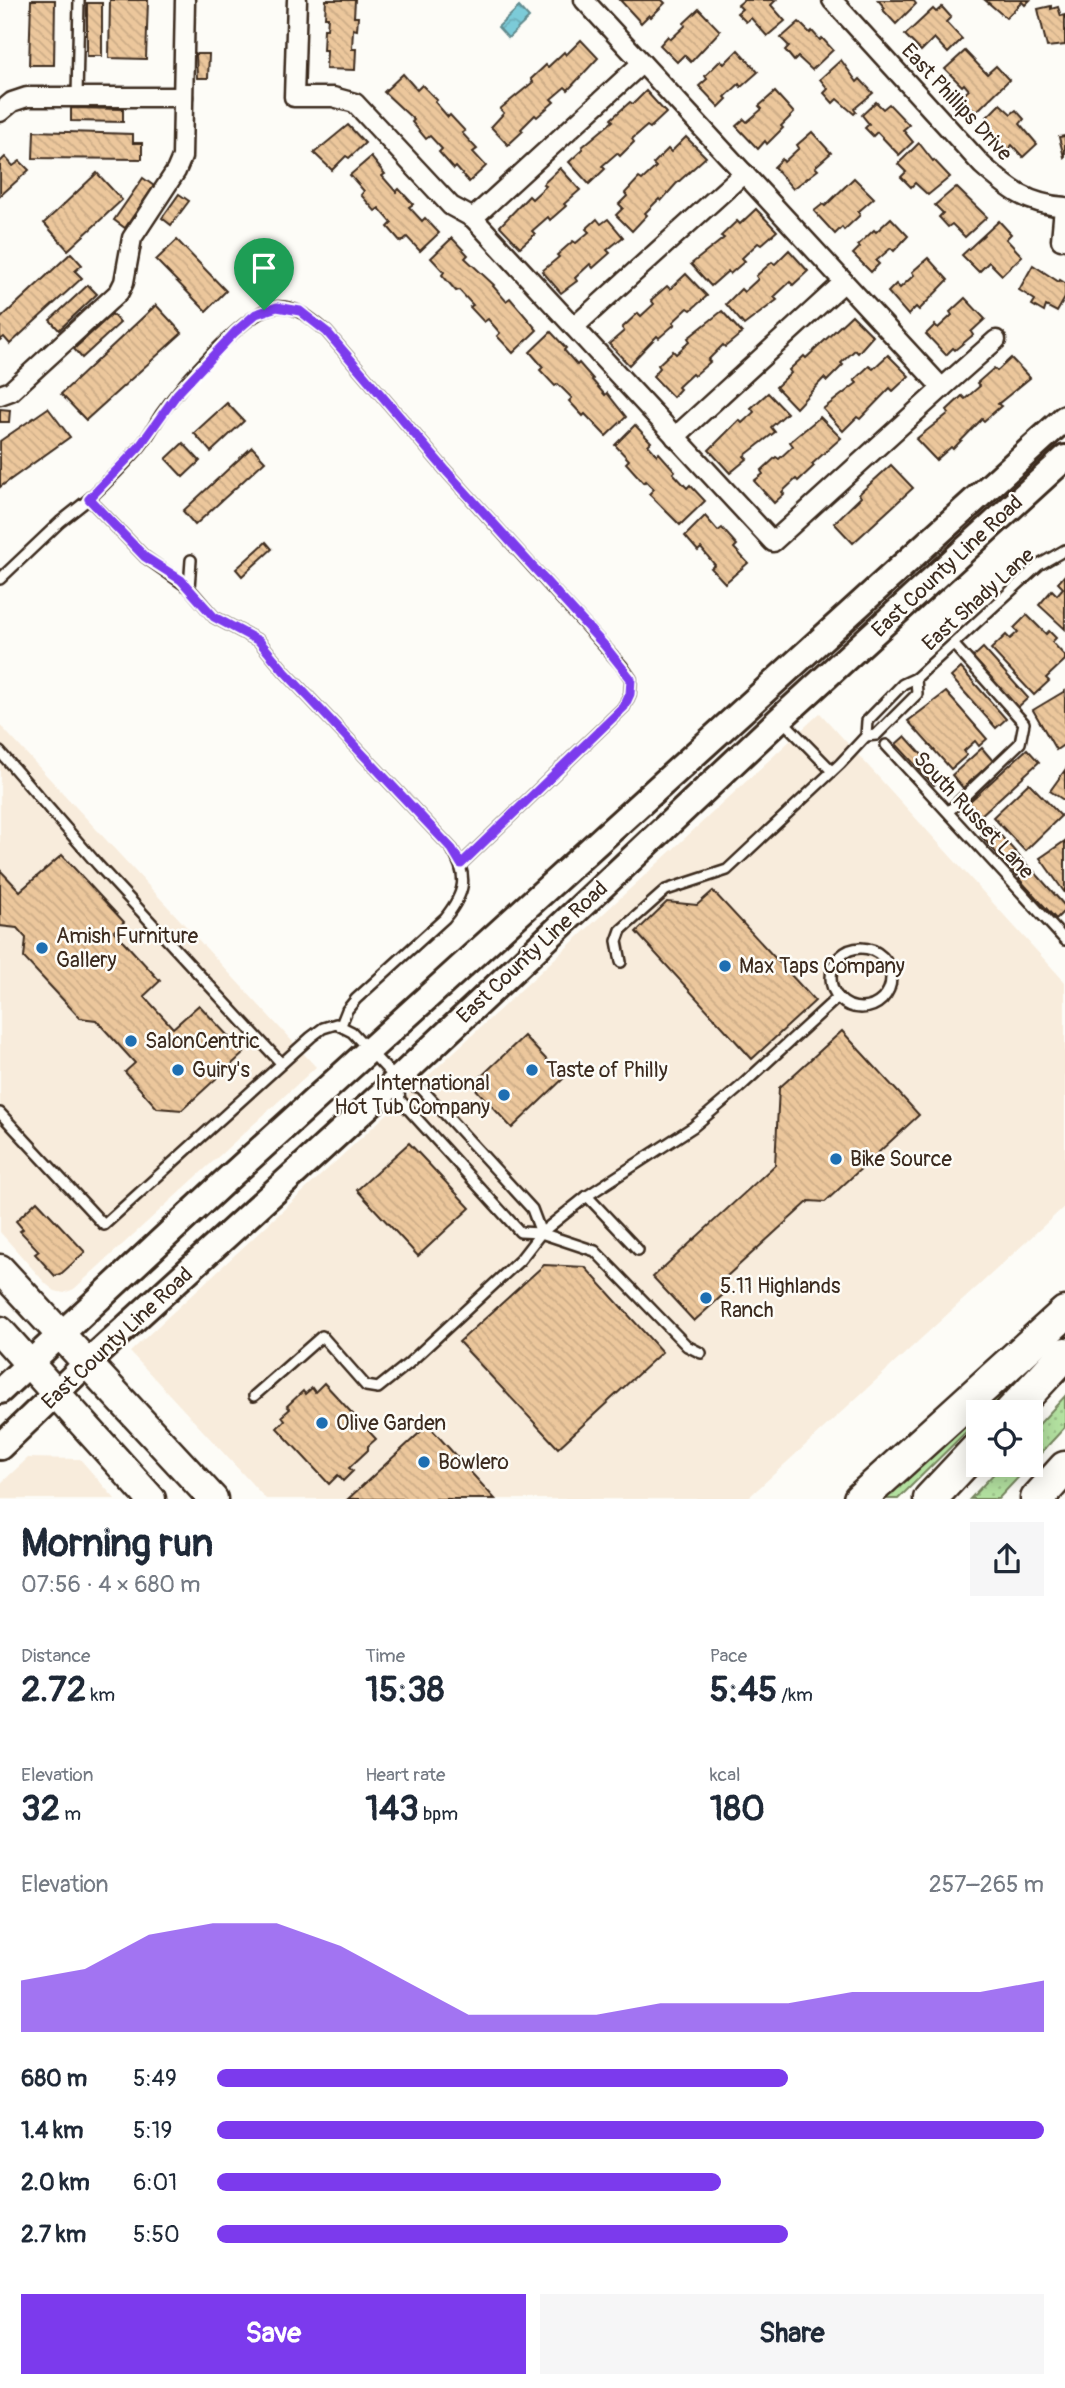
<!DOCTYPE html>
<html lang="en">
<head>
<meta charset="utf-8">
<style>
  :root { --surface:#fff; --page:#f6f6f7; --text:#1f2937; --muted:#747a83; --accent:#7c3aed }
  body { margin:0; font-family:Pangolin,sans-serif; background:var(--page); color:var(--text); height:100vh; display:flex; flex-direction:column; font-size:26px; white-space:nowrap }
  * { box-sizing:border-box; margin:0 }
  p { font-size:23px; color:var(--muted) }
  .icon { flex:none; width:38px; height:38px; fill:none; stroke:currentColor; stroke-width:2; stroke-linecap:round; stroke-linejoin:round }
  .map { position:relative; height:1499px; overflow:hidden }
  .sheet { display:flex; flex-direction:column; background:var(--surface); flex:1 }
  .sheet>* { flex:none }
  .tools { position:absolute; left:966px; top:1400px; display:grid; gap:14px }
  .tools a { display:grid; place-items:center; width:77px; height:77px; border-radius:0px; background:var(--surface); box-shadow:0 4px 18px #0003; font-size:35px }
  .pin { position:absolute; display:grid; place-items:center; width:60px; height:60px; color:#fff; margin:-72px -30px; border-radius:50% 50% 50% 0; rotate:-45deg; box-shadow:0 0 7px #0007 }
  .pin .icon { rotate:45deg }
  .round { display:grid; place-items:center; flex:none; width:74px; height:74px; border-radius:0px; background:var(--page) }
  .summary { display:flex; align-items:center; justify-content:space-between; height:119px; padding:0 21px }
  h1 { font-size:38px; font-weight:800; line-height:52px }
  .stats { display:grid; grid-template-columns:repeat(3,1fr); gap:10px; height:119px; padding:7px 21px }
  .stats div { display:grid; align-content:center }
  .stats b { font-size:35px; font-weight:800 }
  .stats small { font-size:19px; font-weight:400 }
  .stats p { font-size:19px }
  .chart { height:196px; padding:14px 21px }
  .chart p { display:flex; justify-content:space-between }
  .chart svg { width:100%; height:126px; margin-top:7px; fill:var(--accent); opacity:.7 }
  .primary-button { display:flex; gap:14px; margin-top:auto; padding:14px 21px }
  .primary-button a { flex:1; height:80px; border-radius:0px; background:var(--accent); color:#fff; font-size:28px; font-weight:800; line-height:80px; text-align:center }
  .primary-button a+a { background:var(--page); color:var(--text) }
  ul { padding:0 21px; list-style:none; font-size:23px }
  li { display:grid; grid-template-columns:112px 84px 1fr; align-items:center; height:52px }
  li i { height:18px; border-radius:9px; background:var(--accent) }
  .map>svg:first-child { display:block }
</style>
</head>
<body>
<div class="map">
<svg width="1065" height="1499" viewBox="0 0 1065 1499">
  <defs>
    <pattern id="grass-dots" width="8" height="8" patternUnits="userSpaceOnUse" patternTransform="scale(1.75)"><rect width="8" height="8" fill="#b3e1a0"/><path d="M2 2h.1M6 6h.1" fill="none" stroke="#9bc189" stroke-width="1.8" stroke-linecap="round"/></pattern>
    <pattern id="water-waves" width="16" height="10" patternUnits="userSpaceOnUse" patternTransform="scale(1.75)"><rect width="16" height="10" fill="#7ccbd8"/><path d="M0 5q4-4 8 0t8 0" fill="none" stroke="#6caeb9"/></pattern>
    <pattern id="building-back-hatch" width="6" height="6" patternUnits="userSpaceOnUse" patternTransform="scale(1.75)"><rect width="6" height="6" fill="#ecc79c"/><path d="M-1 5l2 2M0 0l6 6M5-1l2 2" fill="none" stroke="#cbab86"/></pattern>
  </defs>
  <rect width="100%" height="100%" fill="#fdfcf7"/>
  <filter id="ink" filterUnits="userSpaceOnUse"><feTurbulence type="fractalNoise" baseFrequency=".0143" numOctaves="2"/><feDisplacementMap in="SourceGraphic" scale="14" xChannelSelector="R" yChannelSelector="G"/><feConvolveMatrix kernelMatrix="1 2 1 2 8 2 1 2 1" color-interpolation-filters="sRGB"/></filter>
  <g filter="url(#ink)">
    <!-- built -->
    <g fill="#f8ecdc">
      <path d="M820 713 1065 982V1206L747 1499H266L130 1352Z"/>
      <path d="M0 725 316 1067 74 1289 64 1293 55 1291 46 1284 0 1232Z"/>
      <path d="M28 1458 80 1459 115 1499H0V1484Z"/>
    </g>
    <!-- grass -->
    <g fill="url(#grass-dots)" stroke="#77865f" stroke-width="2">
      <path d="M1053 1344 990 1412H978V1424L975 1423 898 1499H877Z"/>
      <path d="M1065 1396V1427L1031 1464V1433Z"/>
      <path d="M1002 1465H1030L998 1499H970Z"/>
    </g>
    <!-- water -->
    <path fill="url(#water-waves)" stroke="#628b8e" stroke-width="2" d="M519 7 529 18 508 38 498 27Z"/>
    <!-- building -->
    <g fill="url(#building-back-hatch)" stroke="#3b2a1e" stroke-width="2">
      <path d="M31 0H55L54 65H29Z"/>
      <path d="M110 0H148L146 59 109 58Z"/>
      <path d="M326 0H355L354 17H358L357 30 353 29 352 49H356L355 70 326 69 327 50H323L324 29H327L328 17H325Z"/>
      <path d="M620 0H662L665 3 651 17 649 15 641 23Z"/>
      <path d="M744 0H776L771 5 785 21 767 36 751 18 746 22 737 13 742 9 738 5Z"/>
      <path d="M878 0H913L916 4 896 24 883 10 885 8Z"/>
      <path d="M985 0H1030L1025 5 1022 2 1006 18Z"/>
      <rect x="87" y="3" width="15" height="53"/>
      <path d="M1051 6V9L1058 7 1061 16 1065 15V45L1047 47 1038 9Z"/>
      <path d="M942 7 951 17 946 22 962 39 948 53 934 38 921 51 905 35 933 9 936 12Z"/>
      <path d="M699 9 720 31 691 62 684 55 677 62 660 45 668 36 671 39 685 26 684 23Z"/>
      <path d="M799 22 810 33 812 31 820 40 822 38 833 50 812 70 798 57 794 61 785 50 789 46 781 38Z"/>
      <path d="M581 40 598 58 568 90 565 87 551 99 554 102 537 117 535 115 521 129 523 131 508 145 491 127 504 113 500 109 533 82 531 79 546 65 548 67 564 52 566 55Z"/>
      <path d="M738 50 758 72 741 87 739 84 725 97 727 99 719 107 699 86 707 79 705 76 721 60 724 64Z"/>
      <path d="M965 51 987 74 996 66 1009 80 976 112 961 97 969 90 964 84 962 86 945 69Z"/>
      <path d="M196 54H209L208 78H197Z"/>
      <path d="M841 60 857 82 860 79 873 93 854 109 856 112 854 114 837 99 833 103 824 93 828 89 820 79Z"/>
      <path d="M403 74 417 90 422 85 437 100 435 102 448 117 450 115 465 131 462 133 477 149 473 152 486 166 469 182 456 167 454 169 439 152 442 149 430 136 426 139 412 122 414 120 384 92Z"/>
      <path d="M646 91 666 113 650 128 647 126 632 139 634 142 620 156 617 153 602 166 605 169 589 184 569 162 583 149 582 147 613 121 611 119 630 102 633 104Z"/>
      <path d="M775 92 794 113 781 126 783 128 767 144 765 141 758 149 736 126 744 119 747 122 762 109 759 106Z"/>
      <path d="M876 102 883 109 889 104 909 125 903 130 913 142 899 155 877 132 873 136 865 128 869 124 862 115Z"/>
      <path d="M1000 104 1011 114 1016 110 1024 119 1020 124 1037 144 1023 157 1012 145 1007 151 987 130 992 125 986 118Z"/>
      <path d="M71 108 123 109V122L71 121Z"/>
      <path d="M348 125 365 143 349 158 346 156 332 170 314 153Z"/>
      <path d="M34 131 133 134V143H142V159L33 158Z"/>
      <path d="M812 132 831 153 815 167 818 170 793 189 774 167 782 159 784 162 799 148 797 145Z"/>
      <path d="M1065 136V156L1064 157 1059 137Z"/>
      <path d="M686 137 706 157 676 184 661 201 659 199 645 213 647 215 632 231 616 215 623 208 619 204 627 196 625 193 639 178 642 180 656 167 653 164 668 149 671 152Z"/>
      <path d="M919 143 933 161 934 160 950 177 928 195 915 183 911 187 901 177 906 172 898 164Z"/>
      <path d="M5 157 13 166 20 161 29 170 0 196V162Z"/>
      <path d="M371 157 385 174 382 176 396 192 399 189 413 204 409 207 422 221 425 218 439 233 420 251 407 237 401 242 388 227 392 223 379 208 375 211 361 195 364 191 350 175Z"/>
      <path d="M560 168 580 190 564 204 566 206 550 220 548 217 532 231 535 234 520 247 500 226 529 196 532 199 546 186 543 184Z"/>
      <path d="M97 173 122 200 68 250 44 223Z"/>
      <path d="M143 178 154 186 125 228 114 220Z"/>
      <path d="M854 178 874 198 858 212 860 215 844 230 842 227 835 234 814 211 823 204 825 206Z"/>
      <path d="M956 187 987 217 965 237 952 224 948 227 939 217 943 213 935 205Z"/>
      <path d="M179 194 189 201 171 225 162 218Z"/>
      <path d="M756 209 777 231 761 245 758 243 742 258 745 261 730 274 728 271 711 286 691 264 724 238 721 236 737 221 740 224Z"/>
      <path d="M891 218 908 236 894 251 891 248 876 261 879 264 871 272 853 254 860 247 858 245 874 230 876 232Z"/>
      <path d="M597 219 601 224 608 219 623 237 607 250 610 253 593 268 590 264 575 278 577 281 561 293 542 271 559 257 557 255 573 241 576 243 589 232 586 229Z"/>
      <path d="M999 221 1011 234 1006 239 1022 256 1002 275 989 262 979 272 962 255Z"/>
      <path d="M452 238 468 255 465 258 494 285 493 286 506 301 510 298 537 330 513 353 497 336 500 333 488 319 484 322 470 307 473 305 459 290 456 291 442 275 444 272 431 258Z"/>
      <path d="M177 240 226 291 206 311 156 260Z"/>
      <path d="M789 250 808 271 793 285 790 282 774 297 777 300 744 325 726 304 741 289 744 292 758 279 756 276 772 262 775 264Z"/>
      <path d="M71 253 82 265 75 271 82 278 10 344 4 337 0 340V319Z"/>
      <path d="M928 258 948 280 919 310 916 307 908 315 888 292 896 284 900 288 914 275 912 272Z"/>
      <path d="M1033 265 1059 282 1060 280 1065 283V298L1057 312 1046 306 1044 312 1032 305 1035 300 1019 290Z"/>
      <path d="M686 274 707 296 691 310 688 308 673 322 675 324 659 338 657 336 629 365 609 344 624 331 622 328 638 313 641 316 654 304 651 300 667 286 670 289Z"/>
      <path d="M88 285 97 294 59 330 50 320Z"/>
      <path d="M965 298 985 319 971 332 973 335 955 350 953 348 946 355 926 334 935 325 938 328 952 315 950 312Z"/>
      <path d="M156 305 182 333 86 420 61 394Z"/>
      <path d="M722 311 742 333 725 347 723 345 708 360 710 362 694 376 692 374 678 387 680 389 673 397 653 376 660 368 658 365 673 351 676 354 690 341 688 338Z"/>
      <path d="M112 314 120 323 82 358 74 349Z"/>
      <path d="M852 315 873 336 858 353 855 350 841 363 843 365 827 381 824 378 796 408 776 387 791 373 789 370 804 356 806 358Z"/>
      <path d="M551 332 566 348 564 350 577 365 579 363 593 379 592 380 605 395 607 393 626 417 606 436 585 414 583 416 569 401 572 398 558 384 555 386 540 370 543 367 530 352Z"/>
      <path d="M888 355 909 376 893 391 890 388 860 419 857 417 843 431 823 409 857 383 854 380 869 366 873 369Z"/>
      <path d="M1011 358 1030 378 998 404 1001 406 984 421 982 419 953 449 951 447 936 460 916 439 949 413 947 410 962 396 965 399 980 386 977 383 994 368 997 371Z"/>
      <path d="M768 393 787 413 771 427 775 432 744 456 747 459 730 473 709 450 739 420 742 423 754 412 751 408Z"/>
      <path d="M227 403 244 421 211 452 194 433Z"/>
      <path d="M48 408 70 437 0 487V441Z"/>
      <path d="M0 409 10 410 9 422H0Z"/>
      <path d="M820 417 841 438 812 464 814 466 798 481 796 479 782 492 784 494 774 503 754 481 763 474 761 471 776 457 779 459 793 446 790 442Z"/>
      <path d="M635 425 651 442 648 445 657 455 659 453 675 471 673 473 687 488 690 485 705 501 680 525 649 494 654 489 646 481 644 483 626 463 629 460 615 445Z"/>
      <path d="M183 443 200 461 183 477 166 459Z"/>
      <path d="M252 447 265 461 195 525 183 511Z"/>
      <path d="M891 465 913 488 853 543 834 523 861 497 859 494Z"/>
      <path d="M705 516 718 531 722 528 737 545 734 548 748 563 725 583 711 568 715 565 701 548 698 551 685 536Z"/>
      <path d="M266 542 272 549 242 576 236 569Z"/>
      <path d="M1065 575V629L1039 605 1052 590 1057 595 1063 588 1058 583Z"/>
      <path d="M1027 615 1046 634 1049 631 1056 638 1052 642 1065 656V660L1046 678 1049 681 1034 695 991 649 1006 635 1010 639 1018 632 1014 628Z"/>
      <path d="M983 648 1028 698 1017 708 971 659Z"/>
      <path d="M961 668 1006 719 996 728 951 677Z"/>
      <path d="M1065 691V744L1056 750 1033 710Z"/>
      <path d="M946 692 987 739 979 746 975 741 964 751 967 755 951 769 908 721Z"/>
      <path d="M905 736 942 777 934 785 896 744Z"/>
      <path d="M982 748 993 761 963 788 952 775Z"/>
      <path d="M1027 749 1039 762 980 816 968 803Z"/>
      <path d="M1065 770V801L1050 791Z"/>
      <path d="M1029 783 1061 816 1025 851 993 817Z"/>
      <path d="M992 826 1028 866 1017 876 981 836Z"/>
      <path d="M1065 841V893L1040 858Z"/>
      <path d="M62 855 124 922 114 931 160 981 144 996 173 1028 199 1005 244 1053 182 1110 157 1108 125 1072 135 1063 96 1020 80 1018 24 958 26 938 17 928 0 926V870L20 891Z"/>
      <path d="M1031 868 1065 906V910L1056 919 1019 879Z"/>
      <path d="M713 891 815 1001 752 1059 636 932 667 902 697 905Z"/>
      <path d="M842 1031 919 1115 825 1202 809 1201 726 1277 725 1293 694 1321 653 1277 775 1165 779 1088Z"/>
      <path d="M524 1036 564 1078 512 1128 472 1085Z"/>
      <path d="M409 1143 470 1208 418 1256 357 1190Z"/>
      <path d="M37 1201 85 1252 62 1273 55 1276 35 1254 39 1251 20 1231 23 1229 16 1221Z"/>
      <path d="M544 1265 585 1267 662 1352 558 1448 459 1342Z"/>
      <path d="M324 1383 376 1439 368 1446V1450L349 1468 353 1471 343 1481 338 1475 329 1484 277 1428 285 1420 282 1416 290 1409 287 1406 303 1391 305 1394 312 1388 315 1392Z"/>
      <path d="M428 1425 495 1499H348Z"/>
    </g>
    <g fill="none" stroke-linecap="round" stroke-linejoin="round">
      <defs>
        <g id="lane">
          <path d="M77 97 79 0"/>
          <path d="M89 499C106 483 123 466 138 449 148 438 154 425 162 413 181 386 244 312 275 307 296 305 312 319 327 332L448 473 622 666 631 679 630 694 624 707 461 864"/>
          <path d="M191 560 189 588 214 617 259 641 285 672 452 849C469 877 465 893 445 918L356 999 347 1010 341 1025"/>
          <path d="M0 579 60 522 89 499 145 557 189 588"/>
          <path d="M782 720 832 771"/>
          <path d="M866 736 876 735 917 694 916 678"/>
          <path d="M886 745 1065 940"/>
          <path d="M0 752 98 865 281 1063"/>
          <path d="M948 812 1020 743 1024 723 954 645"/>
          <circle cx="861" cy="978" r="30"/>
          <path d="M621 962 617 941 621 930 666 890 727 870 840 764 866 736 867 721 903 684 916 678 1039 565 1065 550"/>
          <path d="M398 1085 400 1100 520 1232 541 1233 595 1251 687 1346 701 1353"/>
          <path d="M0 1113 104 1225 311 1037 323 1028 336 1024 352 1032 397 1080 421 1088 532 1209 541 1233"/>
          <path d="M587 1196 638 1250"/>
          <path d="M254 1396 322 1336 366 1386 378 1388 408 1364 520 1260 541 1233 587 1196 693 1127 739 1088 838 997"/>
        </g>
        <g id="street">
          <path d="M297 0 294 97H333L355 103 451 206 473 218 773 542 942 388 584 0"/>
          <path d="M832 0 982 165C1010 190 1027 204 1065 207"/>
          <path d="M0 112 12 102 27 97H183"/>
          <path d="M473 218 642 63"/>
          <path d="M1061 240 1064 207"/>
          <path d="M574 327 744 173"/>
          <path d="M942 388 996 340"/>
          <path d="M0 395 11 391 119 292 124 282 132 238 176 171 182 157 185 0"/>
          <path d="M675 437 844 282"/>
        </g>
        <g id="secondary">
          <path d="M0 1391 223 1183 1065 418"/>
          <path d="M0 1447 87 1363 397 1080 781 718 1065 458"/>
        </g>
        <g id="primary">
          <path d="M0 1269 213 1499"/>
          <path d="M0 1331 151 1499"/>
        </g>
        <g id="highway">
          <path d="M1011 1412 1065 1354"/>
          <path d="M860 1499 1065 1313"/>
          <path d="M930 1499 978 1448"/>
          <path d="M1037 1499 1065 1468"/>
        </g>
      </defs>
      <!-- lane casing -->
      <use href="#lane" stroke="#3b2a1e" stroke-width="14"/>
      <!-- street casing -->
      <use href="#street" stroke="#3b2a1e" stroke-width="23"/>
      <!-- secondary casing -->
      <use href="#secondary" stroke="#3b2a1e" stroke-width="30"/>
      <!-- primary casing -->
      <use href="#primary" stroke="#3b2a1e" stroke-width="33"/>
      <!-- highway casing -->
      <use href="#highway" stroke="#3b2a1e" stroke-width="37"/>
      <!-- lane -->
      <use href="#lane" stroke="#fdfcf7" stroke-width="9"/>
      <!-- street -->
      <use href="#street" stroke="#fdfcf7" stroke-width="18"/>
      <!-- secondary -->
      <use href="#secondary" stroke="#fdfcf7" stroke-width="24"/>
      <!-- primary -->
      <use href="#primary" stroke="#fdfcf7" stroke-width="28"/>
      <!-- highway -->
      <use href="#highway" stroke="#fdfcf7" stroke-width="32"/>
    </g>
  </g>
  <g fill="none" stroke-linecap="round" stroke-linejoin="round" filter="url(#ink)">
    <defs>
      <path id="route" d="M277 307 300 311 327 332 448 473 604 645 631 679 630 694 624 707 461 864 452 849 285 672 259 641 214 617 181 580 145 557 89 499 139 447 177 394 235 332 256 314Z"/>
    </defs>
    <!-- route casing -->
    <use href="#route" stroke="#fff" stroke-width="14"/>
    <!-- route -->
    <use href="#route" stroke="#7c3aed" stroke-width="9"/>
  </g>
  <!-- markers -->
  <g fill="#1f6fb2" stroke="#fdfcf7" stroke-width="2.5">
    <circle cx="42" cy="948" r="7"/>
    <circle cx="725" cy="966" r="7"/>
    <circle cx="131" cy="1041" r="7"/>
    <circle cx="178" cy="1070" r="7"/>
    <circle cx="532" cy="1070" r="7"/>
    <circle cx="504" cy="1095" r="7"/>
    <circle cx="836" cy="1159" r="7"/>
    <circle cx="706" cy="1298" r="7"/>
    <circle cx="322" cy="1423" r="7"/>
    <circle cx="424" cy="1462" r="7"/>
  </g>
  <g text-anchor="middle" stroke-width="5" stroke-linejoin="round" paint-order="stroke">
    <!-- street labels -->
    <g font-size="21" fill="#3b2a1e" stroke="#fdfcf7">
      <text transform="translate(957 102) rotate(47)" y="7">East Phillips Drive</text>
      <text transform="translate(947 566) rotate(-43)" y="7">East County Line Road</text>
      <text transform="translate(978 599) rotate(-42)" y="7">East Shady Lane</text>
      <text transform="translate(974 815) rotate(47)" y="7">South Russet Lane</text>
      <text transform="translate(532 952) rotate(-43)" y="7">East County Line Road</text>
      <text transform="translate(117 1338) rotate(-43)" y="7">East County Line Road</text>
    </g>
    <!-- poi labels -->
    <g font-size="21" fill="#3b2a1e" stroke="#fdfcf7" text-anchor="start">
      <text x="56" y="943">Amish Furniture<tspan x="56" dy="24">Gallery</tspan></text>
      <text x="739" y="973">Max Taps Company</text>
      <text x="145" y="1048">SalonCentric</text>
      <text x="192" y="1077">Guiry's</text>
      <text x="546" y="1077">Taste of Philly</text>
      <text x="490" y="1090" text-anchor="end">International<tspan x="490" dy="24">Hot Tub Company</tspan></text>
      <text x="850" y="1166">Bike Source</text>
      <text x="720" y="1293">5.11 Highlands<tspan x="720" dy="24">Ranch</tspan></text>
      <text x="336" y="1430">Olive Garden</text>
      <text x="438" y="1469">Bowlero</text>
    </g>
  </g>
</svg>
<div class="tools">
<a><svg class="icon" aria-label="locate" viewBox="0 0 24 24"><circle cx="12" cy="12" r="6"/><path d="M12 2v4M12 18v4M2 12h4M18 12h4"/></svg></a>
</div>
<div class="pin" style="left:264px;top:310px;background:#1e9e55"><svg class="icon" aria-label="arrive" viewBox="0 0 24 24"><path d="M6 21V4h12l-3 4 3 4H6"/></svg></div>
</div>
<section class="sheet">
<div class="summary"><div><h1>Morning run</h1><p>07:56 · 4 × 680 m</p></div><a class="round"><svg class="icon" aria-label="share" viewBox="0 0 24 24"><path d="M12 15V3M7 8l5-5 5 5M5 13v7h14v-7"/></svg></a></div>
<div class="stats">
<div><p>Distance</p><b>2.72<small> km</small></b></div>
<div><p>Time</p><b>15:38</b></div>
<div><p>Pace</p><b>5:45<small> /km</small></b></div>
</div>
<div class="stats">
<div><p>Elevation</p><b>32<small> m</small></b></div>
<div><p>Heart rate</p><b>143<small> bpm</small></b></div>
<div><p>kcal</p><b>180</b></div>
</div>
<div class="chart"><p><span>Elevation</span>257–265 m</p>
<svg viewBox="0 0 160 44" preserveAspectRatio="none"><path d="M0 44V26L10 22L20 10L30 6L40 6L50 14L60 26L70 38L80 38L90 38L100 34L110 34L120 34L130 30L140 30L150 30L160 26V44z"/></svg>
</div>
<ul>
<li><b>680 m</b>5:49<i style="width:69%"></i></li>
<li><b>1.4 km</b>5:19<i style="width:100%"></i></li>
<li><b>2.0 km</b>6:01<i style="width:61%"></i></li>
<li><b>2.7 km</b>5:50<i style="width:69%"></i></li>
</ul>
<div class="primary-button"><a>Save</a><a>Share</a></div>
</section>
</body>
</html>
